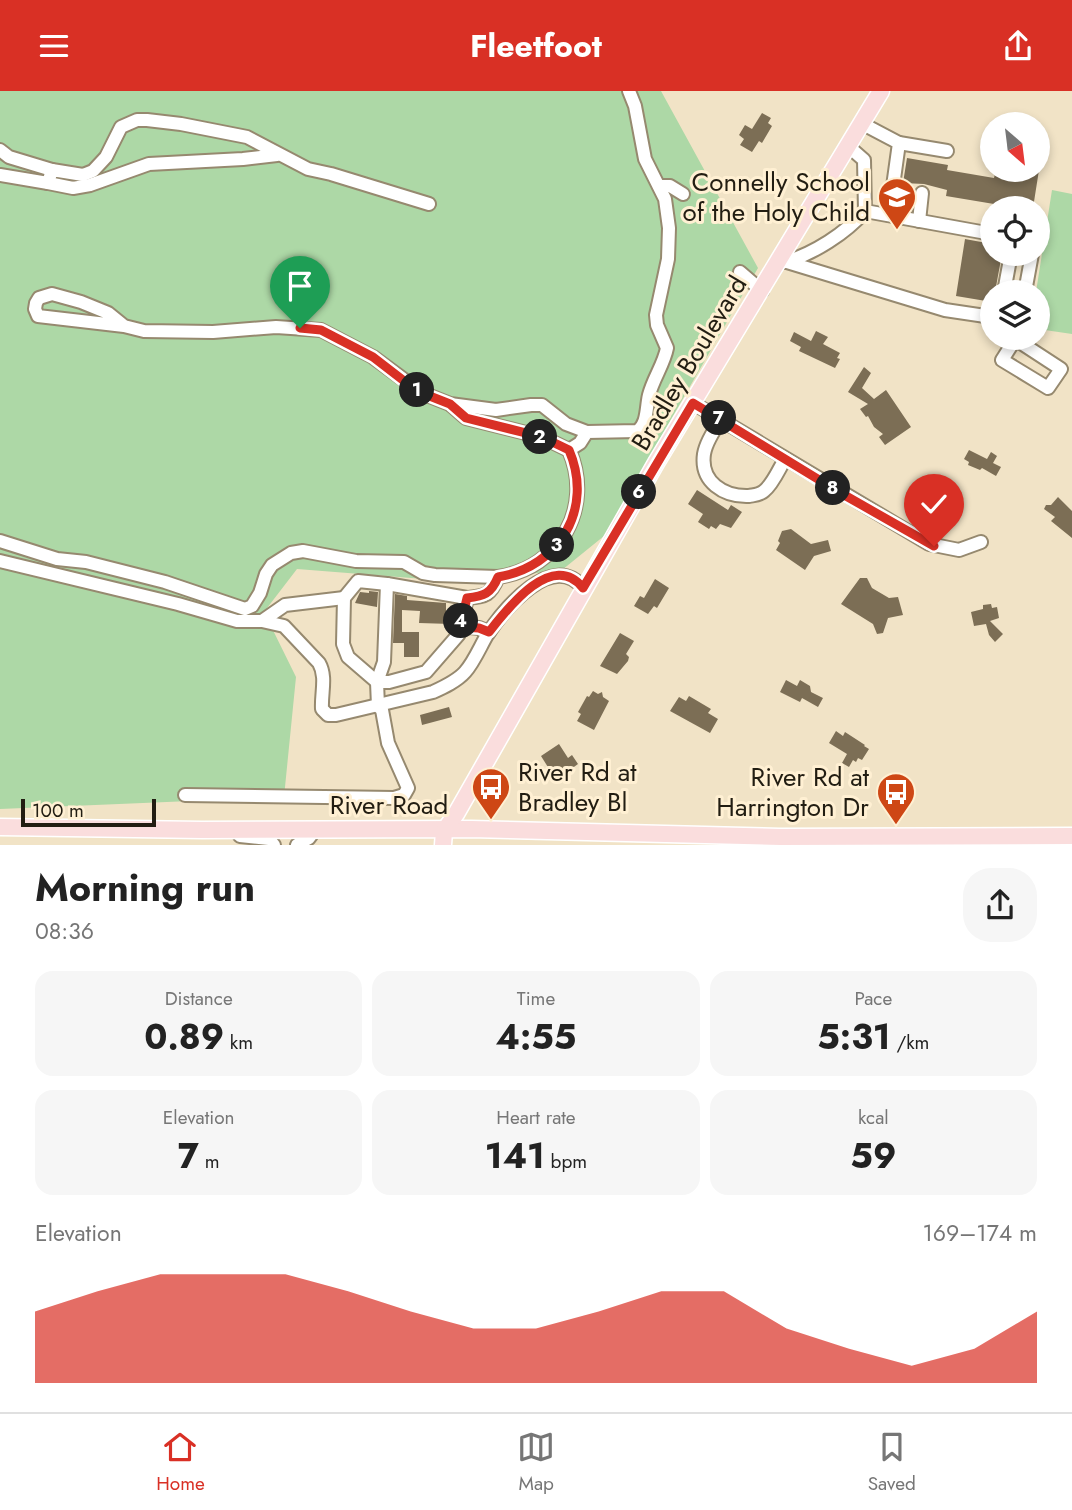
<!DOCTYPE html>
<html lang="en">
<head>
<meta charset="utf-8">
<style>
  :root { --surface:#fff; --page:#f6f6f6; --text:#222; --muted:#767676; --line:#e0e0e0; --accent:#d93025 }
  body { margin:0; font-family:Jost,sans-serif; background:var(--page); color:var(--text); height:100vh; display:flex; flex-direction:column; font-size:26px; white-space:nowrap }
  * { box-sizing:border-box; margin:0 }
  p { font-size:23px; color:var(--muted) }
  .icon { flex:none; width:38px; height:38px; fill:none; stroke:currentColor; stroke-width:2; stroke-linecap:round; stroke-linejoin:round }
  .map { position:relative; height:754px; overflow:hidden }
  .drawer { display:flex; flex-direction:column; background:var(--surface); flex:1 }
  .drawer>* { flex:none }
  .needle { width:46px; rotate:152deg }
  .tools { position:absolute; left:980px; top:21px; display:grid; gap:14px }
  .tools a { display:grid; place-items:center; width:70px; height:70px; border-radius:50%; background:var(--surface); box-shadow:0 4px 10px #0003; font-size:35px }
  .scale { position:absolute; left:21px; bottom:18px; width:135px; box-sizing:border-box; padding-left:7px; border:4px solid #221d12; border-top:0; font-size:19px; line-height:24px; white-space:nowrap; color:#221d12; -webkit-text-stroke:5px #fff0d3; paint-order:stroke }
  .pin { position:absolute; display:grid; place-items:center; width:60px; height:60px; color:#fff; margin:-72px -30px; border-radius:50% 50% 50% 0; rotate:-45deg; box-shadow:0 0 7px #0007 }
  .pin .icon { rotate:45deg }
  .km { position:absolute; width:35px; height:35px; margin:-18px; border-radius:50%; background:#222; color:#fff; font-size:19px; line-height:35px; text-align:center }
  .round { display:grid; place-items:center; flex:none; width:74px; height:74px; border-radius:28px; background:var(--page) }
  .summary { display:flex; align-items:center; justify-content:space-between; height:119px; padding:0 35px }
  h1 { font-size:38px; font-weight:700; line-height:52px }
  .metrics { display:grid; grid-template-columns:repeat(3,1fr); gap:10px; height:119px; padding:7px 35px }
  .metrics div { display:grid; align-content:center; border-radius:18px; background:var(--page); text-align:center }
  .metrics b { font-size:35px; font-weight:700 }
  .metrics small { font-size:19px; font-weight:400 }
  .metrics p { font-size:19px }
  .chart { height:196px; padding:14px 35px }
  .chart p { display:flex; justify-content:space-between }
  .chart svg { width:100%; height:126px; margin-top:7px; fill:var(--accent); opacity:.7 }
  header { display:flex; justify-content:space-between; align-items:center; height:91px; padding:0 35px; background:var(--accent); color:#fff; font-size:32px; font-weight:700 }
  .tabs { display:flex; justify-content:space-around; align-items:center; height:98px; border-top:2px solid var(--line); background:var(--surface); font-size:19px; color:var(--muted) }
  .tabs a { display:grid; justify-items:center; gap:4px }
  .tabs .on { color:var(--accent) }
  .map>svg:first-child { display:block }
</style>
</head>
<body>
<header><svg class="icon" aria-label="menu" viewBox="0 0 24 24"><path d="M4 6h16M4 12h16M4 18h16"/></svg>Fleetfoot<svg class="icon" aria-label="share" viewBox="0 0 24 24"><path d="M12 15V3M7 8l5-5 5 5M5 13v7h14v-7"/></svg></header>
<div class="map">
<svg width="1072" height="754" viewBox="0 0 1072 754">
  <rect width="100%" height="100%" fill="#f1e3c6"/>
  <!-- green -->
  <g fill="#add8a6">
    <path d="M0 0H661L758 177 604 445 562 479 462 491 297 478 264 521 296 586 284 706 0 718Z"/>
    <path d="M1052 99 1072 103V243L1038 238V201H1036Z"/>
  </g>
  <!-- building -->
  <g fill="#7c6e55">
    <path d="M762 22 771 27 768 32 772 35 762 52 759 50 752 61 740 54 744 48 739 44 745 34 752 38Z"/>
    <path d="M907 67 948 74 947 79 994 87 996 79H1039L1033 117H999L1000 114 946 105 947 99 924 93 903 92Z"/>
    <path d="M965 148 992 153V163H1002L995 201H992V211L956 205Z"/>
    <path d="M816 240 828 246 823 253 840 262 837 267 840 268 835 277 799 260 801 256 790 250 794 241 811 250Z"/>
    <path d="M864 276 871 282 862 297 874 308 886 299 911 336 885 354 879 346 883 343 874 336 868 325 866 326 860 318 868 313 848 301Z"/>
    <path d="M969 359 987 368 991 361 997 365 993 372 1001 376 996 385 982 377 980 379 968 374 969 371 964 368Z"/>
    <path d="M697 399 728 419 731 414 742 421 731 437 720 433 716 438 711 435 709 438 698 431 703 423 688 413Z"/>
    <path d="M1058 406 1072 420V447L1051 430 1055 426 1044 418 1046 414H1051Z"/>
    <path d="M791 438 811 453 828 449 831 460 814 465 805 479 776 459 780 452 778 450 782 440Z"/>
    <path d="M860 487H867L872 497 889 507 898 506 903 524 888 527 883 542 877 543 873 533 841 513Z"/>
    <path d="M655 488 669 497 657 517 654 515 648 523 634 515 640 505 644 507Z"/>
    <path d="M369 500 378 501 377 516 355 512 360 501 369 502Z"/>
    <path d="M395 503 407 505V509L446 512V521H455L451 533 419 532 420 520 402 519V541H419V566H404V552H393Z"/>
    <path d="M991 513 992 517 997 516 999 527 990 530 1003 543 995 551 989 544 986 533 974 535 971 521 983 518V514Z"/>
    <path d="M620 542 634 550 626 563 629 566 628 570 617 583 600 575Z"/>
    <path d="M786 589 797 595 800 589 810 595 811 601 823 607 818 616 802 607 800 611 780 601Z"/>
    <path d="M593 600 598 603 602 601 603 606 609 610 594 639 577 630 581 623 578 621 587 605 589 606Z"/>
    <path d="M689 605 711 618 708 622 718 628 710 642 670 620 679 606 686 610Z"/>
    <path d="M449 616 452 626 422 634 420 624Z"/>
    <path d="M836 640 843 645 845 641 865 654 864 655 869 658 862 669 858 667 856 671 853 669 849 676 842 672 847 663 829 652Z"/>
    <path d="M559 653 568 667 572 664 578 673 556 689 541 665Z"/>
  </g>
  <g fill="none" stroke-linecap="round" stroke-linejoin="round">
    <defs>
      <g id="minor">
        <path d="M861 32 899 52 889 124"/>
        <path d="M899 52 947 60"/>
        <path d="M0 59 9 66 52 79"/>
        <path d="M0 84 48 92 52 79 83 84 93 80 106 66 121 36 137 29H147L181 33 247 46 308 78 331 83 429 113"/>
        <path d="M48 92 73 97 90 94 149 73 243 68 277 64"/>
        <path d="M659 95H670L683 103"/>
        <path d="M865 120 992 143"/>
        <path d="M919 130 922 102"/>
        <path d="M786 171C814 162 845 143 865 120L864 69 848 55"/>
        <path d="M787 171 945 219 992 226"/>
        <path d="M740 181 762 200"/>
        <path d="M1004 201 1011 163"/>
        <path d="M1025 201 1032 163"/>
        <path d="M124 235 38 225 35 218 36 212 39 207 52 203 81 211 108 222 124 235 144 240 213 241 276 236 321 239 373 266 422 302 450 313 496 319 531 314H542L566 333 587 341"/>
        <path d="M1015 248 1061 278 1048 297 1002 269 1016 247"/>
        <path d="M693 312 929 453 959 459 981 451"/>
        <path d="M451 314 466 327 542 346 569 359"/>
        <path d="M721 329C714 339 706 351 704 363 700 391 724 406 749 405 754 404 760 404 764 400 773 393 779 378 785 368"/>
        <path d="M0 450 57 468 86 471 165 491 245 518 252 515 260 502 266 483 272 474 291 462 303 460 356 470 404 471 423 482 435 484 498 486"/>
        <path d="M0 470 178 513 237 530H262L284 535 319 572C327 586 321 602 322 618L328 624H336L433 601C444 596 457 590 465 581 474 571 480 556 487 544 504 518 553 459 583 497"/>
        <path d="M358 490 387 493 467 507 459 543 426 581 389 591H377L348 566 343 553 344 507Z"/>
        <path d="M467 507C486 505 490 505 498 486 560 477 594 416 569 359L580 352 587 341 637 340C648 333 646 316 649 304 653 288 664 273 667 257L657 234 656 224 668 168 669 137 665 108 645 68 635 15 629 0"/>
        <path d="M262 530 285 514 344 507"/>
        <path d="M460 535 479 537 489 541"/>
        <path d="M185 704 394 707 404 704 408 697 388 652 382 619 378 615 377 591 384 571 387 493"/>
        <path d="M240 745 269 748 274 754"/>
        <path d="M297 754 309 747 315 739"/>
      </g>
      <g id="major">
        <path d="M0 736 202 739 471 738 780 746 1072 745"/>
        <path d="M443 754 444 740 456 723 656 372 881 0"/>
      </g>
    </defs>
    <!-- minor casing -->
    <use href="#minor" stroke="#96896f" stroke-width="16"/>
    <!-- major casing -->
    <use href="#major" stroke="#fff" stroke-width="19"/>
    <!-- minor -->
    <use href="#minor" stroke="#fff" stroke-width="12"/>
    <!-- major -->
    <use href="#major" stroke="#fadddd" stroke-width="16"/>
  </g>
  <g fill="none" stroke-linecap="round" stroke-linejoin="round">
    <defs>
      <path id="route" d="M300 237 321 239 373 266 408 293 422 302 450 313 466 327 542 346 569 359C594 417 560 476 498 486 491 503 484 505 467 507L460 536 479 537 489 541C507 518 553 458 583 497L693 312 839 401 934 455"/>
    </defs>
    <!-- route casing -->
    <use href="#route" stroke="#fff" stroke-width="14"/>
    <!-- route -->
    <use href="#route" stroke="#d93025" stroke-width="9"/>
  </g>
  <!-- icons -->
  <defs>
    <symbol id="school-pin" viewBox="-11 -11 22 30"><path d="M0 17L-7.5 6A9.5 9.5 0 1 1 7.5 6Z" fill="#ce4715" stroke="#fff0d3"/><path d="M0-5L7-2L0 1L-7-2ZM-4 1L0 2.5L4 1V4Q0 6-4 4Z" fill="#fff"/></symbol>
    <symbol id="bus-pin" viewBox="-11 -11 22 30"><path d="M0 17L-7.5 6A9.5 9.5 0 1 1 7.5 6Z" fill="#ce4715" stroke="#fff0d3"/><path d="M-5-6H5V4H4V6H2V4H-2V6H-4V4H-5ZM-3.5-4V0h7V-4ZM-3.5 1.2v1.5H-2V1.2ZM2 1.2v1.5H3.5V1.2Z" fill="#fff"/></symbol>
  </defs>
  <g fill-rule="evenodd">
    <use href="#school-pin" x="875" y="84" width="44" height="60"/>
    <use href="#bus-pin" x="469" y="674" width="44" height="60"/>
    <use href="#bus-pin" x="874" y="679" width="44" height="60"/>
  </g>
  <g text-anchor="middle" stroke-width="6" stroke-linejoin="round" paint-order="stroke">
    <!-- poi labels -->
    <g font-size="26" fill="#221d12" stroke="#fff0d3" text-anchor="end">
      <text x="870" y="100">Connelly School<tspan x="870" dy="30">of the Holy Child</tspan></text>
      <text x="518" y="690" text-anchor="start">River Rd at<tspan x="518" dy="30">Bradley Bl</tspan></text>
      <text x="869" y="695">River Rd at<tspan x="869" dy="30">Harrington Dr</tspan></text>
    </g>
    <!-- street labels -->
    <g font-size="26" fill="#221d12" stroke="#fff0d3">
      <text transform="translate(689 272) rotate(-59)" y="9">Bradley Boulevard</text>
      <text x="389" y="723">River Road</text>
    </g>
  </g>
</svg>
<div class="tools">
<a><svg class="needle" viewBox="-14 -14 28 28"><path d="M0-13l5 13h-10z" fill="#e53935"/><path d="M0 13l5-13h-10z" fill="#767676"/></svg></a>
<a><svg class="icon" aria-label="locate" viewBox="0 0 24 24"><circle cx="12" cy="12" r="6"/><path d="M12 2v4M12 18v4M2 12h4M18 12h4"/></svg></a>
<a><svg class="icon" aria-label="layers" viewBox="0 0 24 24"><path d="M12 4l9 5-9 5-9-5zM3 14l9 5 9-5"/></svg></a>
</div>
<div class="scale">100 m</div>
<div class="pin" style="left:300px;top:237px;background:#1e9e55"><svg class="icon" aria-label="arrive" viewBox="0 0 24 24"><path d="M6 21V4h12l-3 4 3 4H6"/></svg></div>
<div class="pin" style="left:934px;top:455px;background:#d93025"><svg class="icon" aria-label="check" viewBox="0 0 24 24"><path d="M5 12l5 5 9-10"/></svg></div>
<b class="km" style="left:417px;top:299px">1</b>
<b class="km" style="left:540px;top:346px">2</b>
<b class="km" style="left:557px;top:454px">3</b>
<b class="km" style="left:461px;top:530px">4</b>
<b class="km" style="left:639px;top:401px">6</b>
<b class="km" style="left:719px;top:327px">7</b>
<b class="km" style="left:833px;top:397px">8</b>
</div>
<section class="drawer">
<div class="summary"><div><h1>Morning run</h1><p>08:36</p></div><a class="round"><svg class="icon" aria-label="share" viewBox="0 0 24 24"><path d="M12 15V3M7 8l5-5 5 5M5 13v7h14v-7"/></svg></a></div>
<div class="metrics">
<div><p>Distance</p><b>0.89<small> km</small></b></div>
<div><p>Time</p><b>4:55</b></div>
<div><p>Pace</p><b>5:31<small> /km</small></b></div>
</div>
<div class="metrics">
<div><p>Elevation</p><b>7<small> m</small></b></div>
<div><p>Heart rate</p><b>141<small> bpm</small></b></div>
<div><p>kcal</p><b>59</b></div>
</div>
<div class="chart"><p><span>Elevation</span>169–174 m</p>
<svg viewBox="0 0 160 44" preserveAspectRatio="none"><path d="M0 44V19L10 12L20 6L30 6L40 6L50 12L60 19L70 25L80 25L90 19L100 12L110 12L120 25L130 32L140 38L150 32L160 19V44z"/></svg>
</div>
</section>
<nav class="tabs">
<a class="on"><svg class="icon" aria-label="home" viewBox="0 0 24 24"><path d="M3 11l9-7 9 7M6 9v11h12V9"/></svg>Home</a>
<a><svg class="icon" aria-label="map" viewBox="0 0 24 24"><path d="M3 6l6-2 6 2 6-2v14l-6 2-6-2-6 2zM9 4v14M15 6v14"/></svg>Map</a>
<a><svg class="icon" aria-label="saved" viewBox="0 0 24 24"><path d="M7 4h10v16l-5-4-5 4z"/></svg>Saved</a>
</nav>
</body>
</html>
